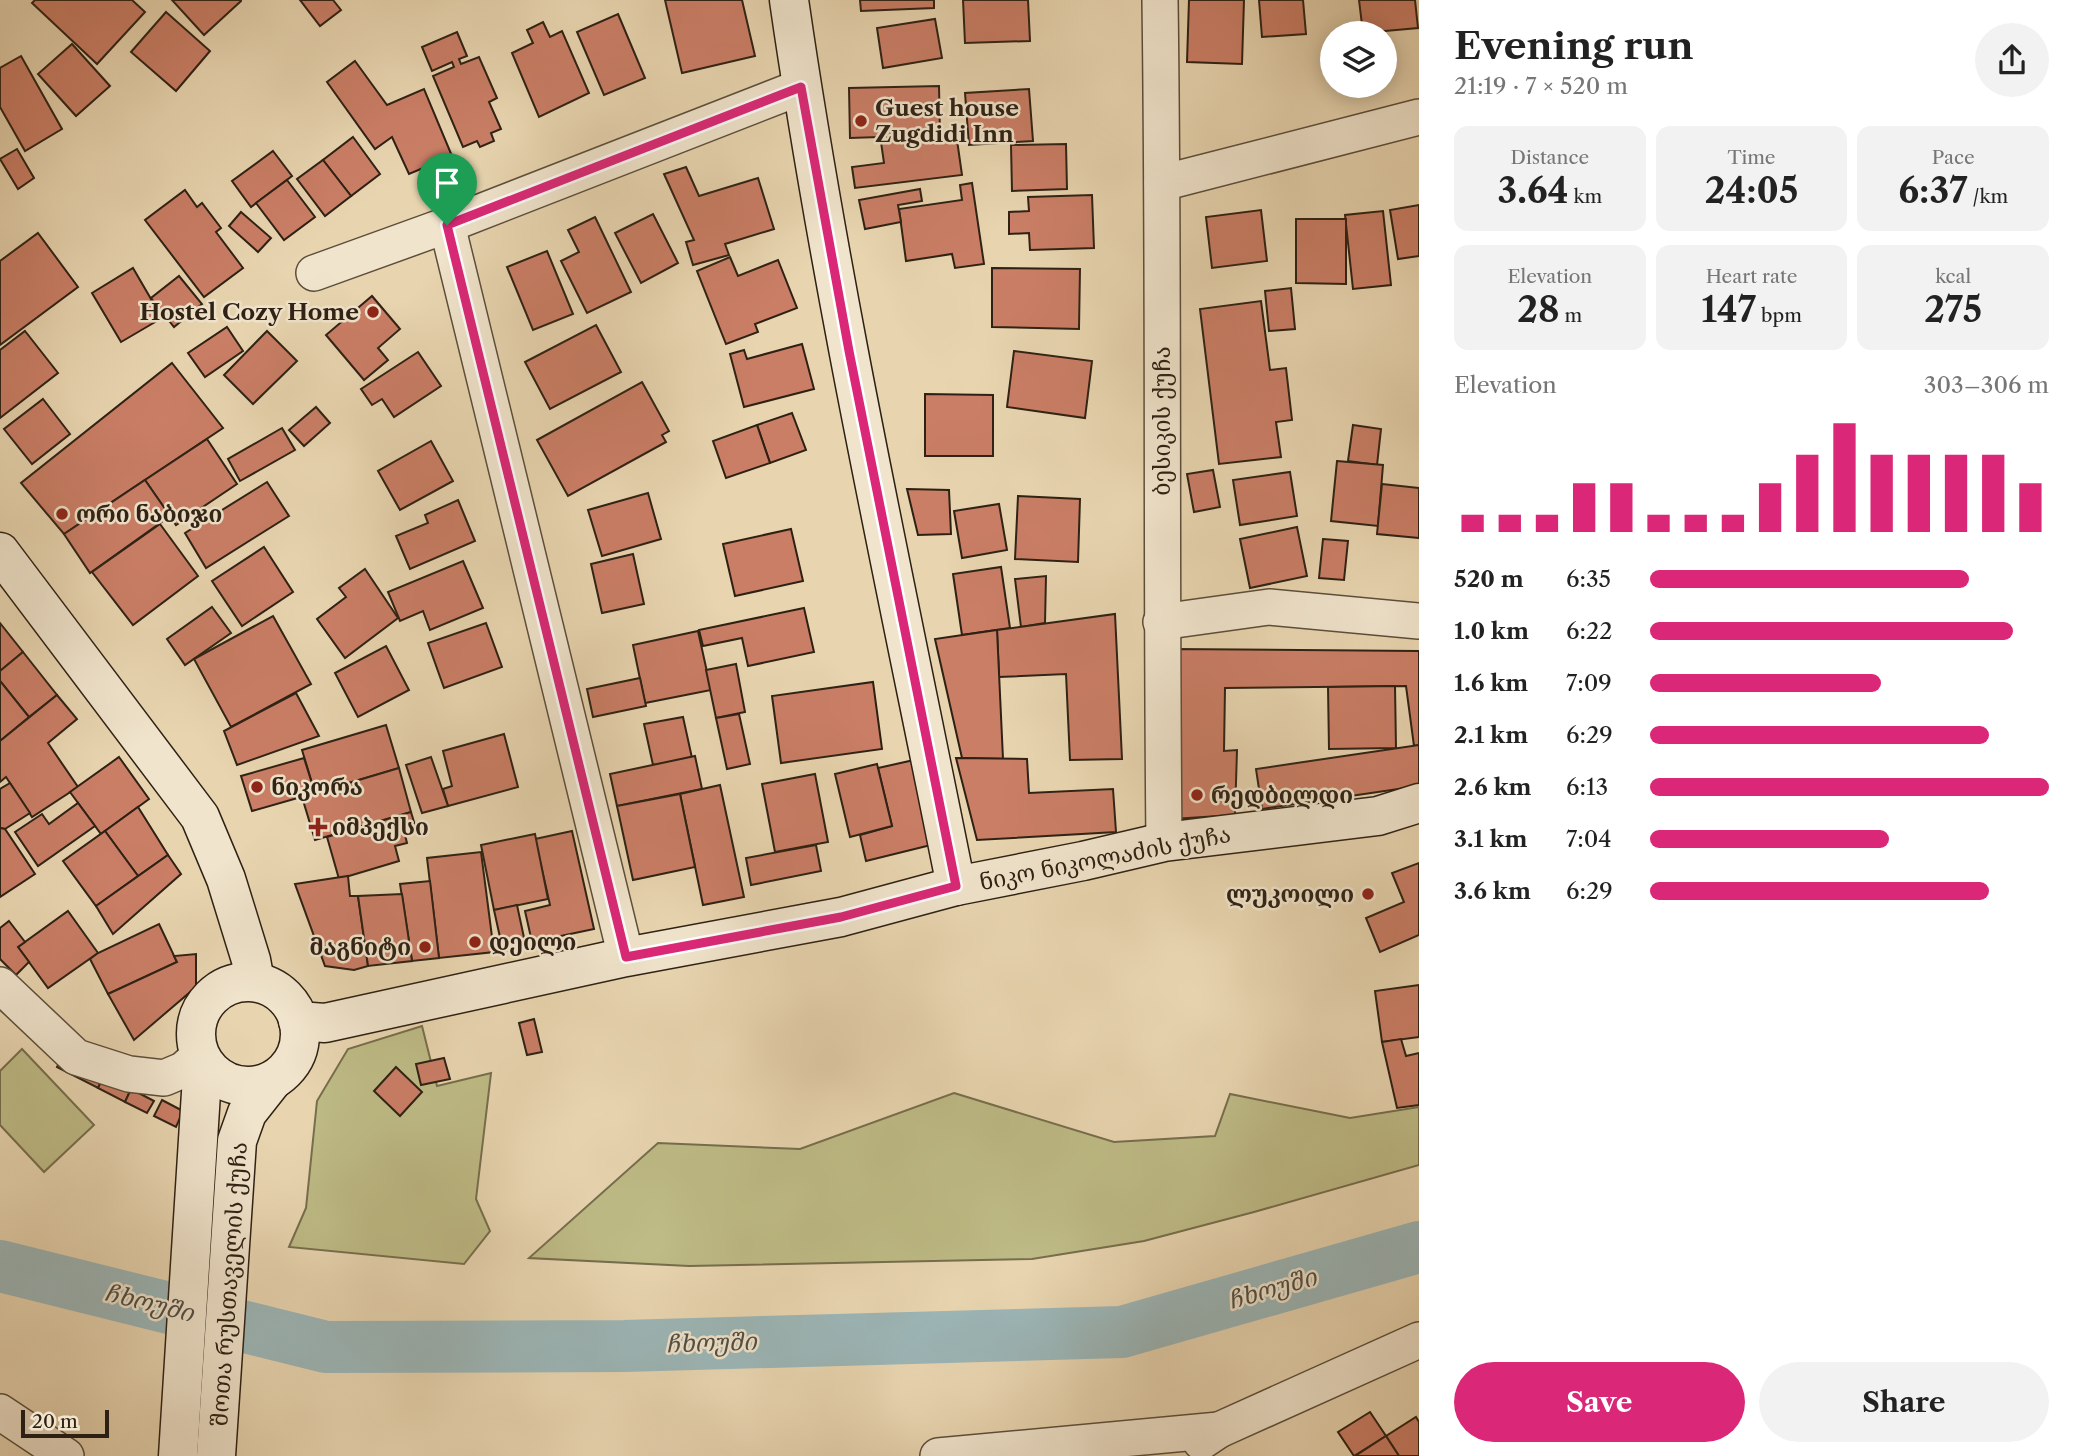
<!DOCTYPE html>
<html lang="en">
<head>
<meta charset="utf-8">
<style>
  :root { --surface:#fff; --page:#f2f2f2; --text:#222; --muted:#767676; --accent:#db2777 }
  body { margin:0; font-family:"Libre Caslon Text","Noto Serif Georgian",serif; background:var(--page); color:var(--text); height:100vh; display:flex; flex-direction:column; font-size:26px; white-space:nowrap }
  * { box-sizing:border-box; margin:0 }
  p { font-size:23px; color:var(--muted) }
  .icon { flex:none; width:38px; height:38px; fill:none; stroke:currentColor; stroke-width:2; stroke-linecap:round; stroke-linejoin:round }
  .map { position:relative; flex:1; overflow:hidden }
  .details { display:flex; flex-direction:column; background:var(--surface); width:665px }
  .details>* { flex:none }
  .controls { position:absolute; left:1320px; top:21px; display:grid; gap:14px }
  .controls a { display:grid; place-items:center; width:77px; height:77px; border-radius:50%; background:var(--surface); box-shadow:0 4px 18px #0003; font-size:35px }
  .scale { position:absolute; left:21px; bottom:18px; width:88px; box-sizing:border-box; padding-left:7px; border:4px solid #2e2114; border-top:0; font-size:19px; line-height:24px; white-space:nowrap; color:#2e2114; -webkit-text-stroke:5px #f0e4cc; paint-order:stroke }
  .pin { position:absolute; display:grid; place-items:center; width:60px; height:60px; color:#fff; margin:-72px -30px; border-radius:50% 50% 50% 0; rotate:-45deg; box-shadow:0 0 7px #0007 }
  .pin .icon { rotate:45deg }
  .round { display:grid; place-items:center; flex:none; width:74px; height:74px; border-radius:37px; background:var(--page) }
  .head { display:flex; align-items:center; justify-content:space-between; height:119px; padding:0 35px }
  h1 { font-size:38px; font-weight:700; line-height:52px }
  .stats { display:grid; grid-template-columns:repeat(3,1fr); gap:10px; height:119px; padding:7px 35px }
  .stats div { display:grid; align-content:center; border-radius:14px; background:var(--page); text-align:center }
  .stats b { font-size:35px; font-weight:700 }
  .stats small { font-size:19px; font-weight:400 }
  .stats p { font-size:19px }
  .chart { height:196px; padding:14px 35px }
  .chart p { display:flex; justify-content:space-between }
  .chart svg { width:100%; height:126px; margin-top:7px; stroke:var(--accent); stroke-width:6 }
  .action { display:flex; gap:14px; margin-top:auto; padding:14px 35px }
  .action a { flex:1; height:80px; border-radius:42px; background:var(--accent); color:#fff; font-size:28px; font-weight:700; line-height:80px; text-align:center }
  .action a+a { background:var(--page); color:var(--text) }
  ul { padding:0 35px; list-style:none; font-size:23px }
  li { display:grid; grid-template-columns:112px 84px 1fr; align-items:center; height:52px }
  li i { height:18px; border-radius:9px; background:var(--accent) }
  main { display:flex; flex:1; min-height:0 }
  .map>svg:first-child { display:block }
</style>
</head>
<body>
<main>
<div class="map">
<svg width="1419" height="1456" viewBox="0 0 1419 1456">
  <rect width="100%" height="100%" fill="#e8d5b0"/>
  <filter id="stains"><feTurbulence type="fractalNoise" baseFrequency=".00286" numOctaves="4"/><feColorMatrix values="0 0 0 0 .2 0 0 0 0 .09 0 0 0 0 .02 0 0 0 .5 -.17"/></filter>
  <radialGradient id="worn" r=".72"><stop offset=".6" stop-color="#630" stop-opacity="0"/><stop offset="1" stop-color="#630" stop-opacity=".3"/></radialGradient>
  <!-- green -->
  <g fill="#bebb86" stroke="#766e4d" stroke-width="2">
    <path d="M422 1026 437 1086 491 1073 476 1199 490 1231 464 1264 289 1247 306 1208 317 1101 348 1049Z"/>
    <path d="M22 1049 94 1125 44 1172 0 1125V1071Z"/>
    <path d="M954 1093 1114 1142 1215 1136 1230 1094 1350 1118 1419 1107V1165L1254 1212 1144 1241 1032 1259 689 1266 529 1258 658 1143 800 1149Z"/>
  </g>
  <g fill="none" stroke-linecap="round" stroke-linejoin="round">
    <!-- river -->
    <path stroke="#9cb6b7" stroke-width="52" d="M0 1266 326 1347 624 1346 1122 1332 1419 1247"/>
  </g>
  <!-- building -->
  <g fill="#ca7e66" stroke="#2e2114" stroke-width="2">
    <path d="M35 0H132L145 12 97 64 32 3Z"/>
    <path d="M172 0H241V1L204 35Z"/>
    <path d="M300 0H333L341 10 320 26Z"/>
    <path d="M665 0H742L755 56 682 73Z"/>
    <path d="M860 0H934V8L861 11Z"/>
    <path d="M963 0H1028L1030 41 965 43Z"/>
    <path d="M1189 0H1244L1242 64 1187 62Z"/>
    <path d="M1259 0H1303L1306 34 1262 37Z"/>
    <path d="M1359 0H1415L1418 28 1363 33Z"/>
    <path d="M166 12 210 51 176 91 131 52Z"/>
    <path d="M618 14 645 78 604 95 577 32Z"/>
    <path d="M935 19 942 58 883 68 877 28Z"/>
    <path d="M543 22 550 37 562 31 589 93 539 117 512 53 533 43 527 30Z"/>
    <path d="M457 32 467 56 459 59 461 64 479 57 497 98 489 102 501 129 491 133 494 141 480 147 477 141 463 147 433 76 454 67 452 62 432 71 422 47Z"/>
    <path d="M72 44 110 86 76 116 38 74Z"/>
    <path d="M21 56 62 129 25 151 0 107V68Z"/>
    <path d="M355 61 387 105 424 89 452 156 409 174 392 137 375 149 327 82Z"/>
    <path d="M939 86 940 135 850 138 849 88Z"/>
    <path d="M1029 89 1033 141 969 145 965 93Z"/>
    <path d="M956 133 962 175 855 188 852 167 884 163 881 142Z"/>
    <path d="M353 137 380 174 351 196 323 160Z"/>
    <path d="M1066 144 1067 189 1012 191 1011 145Z"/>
    <path d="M17 149 34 178 18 189 0 159Z"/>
    <path d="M273 151 292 176 251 207 232 181Z"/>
    <path d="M323 160 351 196 325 216 297 179Z"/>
    <path d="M686 167 699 196 758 178 774 229 725 244 729 255 693 265 686 242 694 240 664 174Z"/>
    <path d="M287 180 315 217 284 240 256 203Z"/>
    <path d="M972 183 984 264 955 268 952 254 906 261 899 209 962 200 960 185Z"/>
    <path d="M920 189 922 201 898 205 901 222 865 229 859 200Z"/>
    <path d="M185 190 197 207 202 203 221 228 216 232 243 268 204 297 145 220Z"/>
    <path d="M1092 195 1094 248 1030 250 1029 233 1009 234V212L1029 211 1028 197Z"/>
    <path d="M1419 205V256L1398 259 1390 210Z"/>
    <path d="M1261 210 1267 261 1212 268 1206 217Z"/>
    <path d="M1383 211 1391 285 1353 289 1345 215Z"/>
    <path d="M241 212 271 238 258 252 229 226Z"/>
    <path d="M653 214 678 263 641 283 615 233Z"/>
    <path d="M595 217 631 292 587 313 561 261 579 252 568 230Z"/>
    <path d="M1296 219H1346V284L1296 283Z"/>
    <path d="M38 233 78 287 0 345V261Z"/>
    <path d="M547 251 573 314 533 330 507 267Z"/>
    <path d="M730 257 738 276 778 260 797 308 755 324 758 332 726 344 697 271Z"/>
    <path d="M133 268 162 318 121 342 92 293Z"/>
    <path d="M992 268 1080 269 1079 329 992 327Z"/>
    <path d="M179 276 202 304 174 327 151 298Z"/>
    <path d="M1291 288 1295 329 1269 331 1265 291Z"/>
    <path d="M372 296 400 329 378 348 388 360 364 380 326 335Z"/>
    <path d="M1261 301 1270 370 1286 368 1292 420 1276 422 1281 457 1219 464 1200 309Z"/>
    <path d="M596 325 621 372 550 409 525 362Z"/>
    <path d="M227 327 243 351 205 377 188 353Z"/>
    <path d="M25 331 58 373 0 418V350Z"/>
    <path d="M267 331 297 361 253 404 224 375Z"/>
    <path d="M802 344 814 389 744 407 730 354 744 350 747 359Z"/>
    <path d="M1014 351 1092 361 1085 418 1007 407Z"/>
    <path d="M418 352 441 386 394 417 382 399 372 405 361 389Z"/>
    <path d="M172 363 223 428 64 534 21 483Z"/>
    <path d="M642 382 669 431 662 435 666 442 568 496 537 440Z"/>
    <path d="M925 394 993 395V456H925Z"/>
    <path d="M43 399 70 434 32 464 4 429Z"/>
    <path d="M316 407 330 423 304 446 289 430Z"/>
    <path d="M792 413 806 450 770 463 757 425Z"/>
    <path d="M757 425 770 463 726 478 713 441Z"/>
    <path d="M1353 425 1381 429 1377 465 1348 461Z"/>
    <path d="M282 428 295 450 240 481 228 459Z"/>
    <path d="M207 439 237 484 176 525 145 480Z"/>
    <path d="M431 441 453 481 400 510 378 471Z"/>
    <path d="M1337 461 1383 465 1378 526 1331 521Z"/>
    <path d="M1213 470 1220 507 1194 512 1187 474Z"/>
    <path d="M1290 472 1297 516 1240 525 1233 480Z"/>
    <path d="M145 480 170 516 90 573 64 534Z"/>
    <path d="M267 482 289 516 206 568 185 533Z"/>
    <path d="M1382 484 1419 488V538L1377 534Z"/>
    <path d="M907 489 949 490 951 534 918 535Z"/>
    <path d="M648 493 661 539 602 556 588 510Z"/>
    <path d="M1018 496 1080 499 1078 562 1015 559Z"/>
    <path d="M458 500 475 541 410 569 396 536 428 523 425 515Z"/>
    <path d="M999 504 1007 550 962 558 954 511Z"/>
    <path d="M160 524 198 576 133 625 92 572Z"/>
    <path d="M1297 527 1307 576 1250 588 1240 539Z"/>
    <path d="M791 529 803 581 735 596 723 544Z"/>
    <path d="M1323 539 1348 541 1344 580 1319 578Z"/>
    <path d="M264 547 293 592 242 626 212 581Z"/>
    <path d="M633 554 644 604 602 613 591 564Z"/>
    <path d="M463 561 483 608 430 630 423 611 400 621 388 592Z"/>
    <path d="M1001 567 1010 628 962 635 953 574Z"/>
    <path d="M365 569 398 618 345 658 317 619 346 597 339 588Z"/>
    <path d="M1046 576 1045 623 1021 627 1015 579Z"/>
    <path d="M212 607 231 633 185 665 167 639Z"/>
    <path d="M804 608 814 652 748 666 742 638 703 646 699 630Z"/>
    <path d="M1115 614 1122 759 1070 760 1066 674 999 677 997 630Z"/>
    <path d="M273 616 311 684 231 727 194 659Z"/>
    <path d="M0 623 23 652 0 671Z"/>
    <path d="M486 623 502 667 444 688 428 643Z"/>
    <path d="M997 630 1003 759 962 758 935 639Z"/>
    <path d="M698 631 711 690 645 703 633 645Z"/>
    <path d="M386 646 409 690 358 717 335 673Z"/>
    <path d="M1172 649 1419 651V745L1414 746 1406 686 1225 688 1224 751 1237 750 1235 815 1172 819Z"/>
    <path d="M23 652 57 695 29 717 0 681V671Z"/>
    <path d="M736 664 745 712 716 718 706 670Z"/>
    <path d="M640 678 646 706 593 717 587 689Z"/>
    <path d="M0 681 29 717 0 741Z"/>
    <path d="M873 682 882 749 781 763 772 696Z"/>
    <path d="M1395 686 1396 748 1329 749 1328 687Z"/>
    <path d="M296 693 319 736 237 765 224 731Z"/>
    <path d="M57 695 77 719 48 743 78 787 32 817 6 777 0 782V741Z"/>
    <path d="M739 714 750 764 727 769 716 718Z"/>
    <path d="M683 717 692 758 653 765 644 724Z"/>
    <path d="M386 725 399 768 315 793 302 750Z"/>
    <path d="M504 734 518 787 448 806 443 789 452 786 443 751Z"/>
    <path d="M1419 745V786L1262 809 1256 769Z"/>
    <path d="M695 756 702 789 617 806 610 774Z"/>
    <path d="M119 757 149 799 101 834 70 792Z"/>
    <path d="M431 757 448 806 422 813 406 765Z"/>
    <path d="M304 758 315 793 252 811 241 776Z"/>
    <path d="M956 758 1027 759 1029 793 1113 789 1116 832 977 840Z"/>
    <path d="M914 760 935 844 866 861 860 835 892 826 878 768Z"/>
    <path d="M877 764 892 826 850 837 835 774Z"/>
    <path d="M399 768 411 812 315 840 302 797Z"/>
    <path d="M815 774 828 842 775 852 762 784Z"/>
    <path d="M10 783 30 813 5 829 0 828V789Z"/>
    <path d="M720 785 744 897 703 905 680 794Z"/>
    <path d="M680 794 695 867 633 880 617 806Z"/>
    <path d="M78 803 95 826 38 866 15 832 42 814 49 824Z"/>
    <path d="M138 807 168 855 138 876 105 831Z"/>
    <path d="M411 812 417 832 405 835 407 843 395 846 399 861 339 879 327 837Z"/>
    <path d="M0 828 5 829 35 874 0 897Z"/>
    <path d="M105 831 138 876 96 906 63 861Z"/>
    <path d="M572 831 594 929 532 942 525 911 550 905 535 839Z"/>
    <path d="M535 834 548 899 494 910 481 845Z"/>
    <path d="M816 845 821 871 751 885 746 858Z"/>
    <path d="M481 852 494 952 439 958 427 858Z"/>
    <path d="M168 855 181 874 113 934 96 906Z"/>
    <path d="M1419 863V935L1380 952 1366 918 1404 902 1392 873Z"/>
    <path d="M348 876 350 896H358L368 966 354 970 325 966 295 884Z"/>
    <path d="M430 881 439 958 412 961 400 884Z"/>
    <path d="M402 894 412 961 368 966 358 896Z"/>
    <path d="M517 905 526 947 503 951 494 910Z"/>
    <path d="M68 911 98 953 48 988 18 947Z"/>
    <path d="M9 921 25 942 18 947 29 962 16 975 0 959V928Z"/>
    <path d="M159 924 177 962 108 994 90 959 98 953Z"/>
    <path d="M196 954V987L134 1040 108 994 177 962 174 956Z"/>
    <path d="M1419 985V1037L1382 1042 1375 991Z"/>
    <path d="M534 1019 542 1052 527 1055 519 1023Z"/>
    <path d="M1401 1039 1406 1056 1419 1053V1105L1397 1108 1382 1042Z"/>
    <path d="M63 1055 104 1075 98 1088 57 1067Z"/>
    <path d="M444 1058 450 1079 421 1085 416 1064Z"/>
    <path d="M396 1067 422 1092 400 1116 374 1091Z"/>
    <path d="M104 1075 131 1089 125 1102 98 1088Z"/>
    <path d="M131 1089 154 1101 147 1113 125 1102Z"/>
    <path d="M162 1100 183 1111 176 1127 154 1116Z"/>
    <path d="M1370 1412 1386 1436 1354 1456 1338 1432Z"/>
    <path d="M1416 1417 1419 1422V1456H1399L1386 1436Z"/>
    <path d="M1386 1436 1399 1456H1355Z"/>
  </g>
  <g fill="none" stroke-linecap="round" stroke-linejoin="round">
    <defs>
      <g id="street">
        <path d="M1160 0C1164 281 1161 561 1164 842"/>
        <path d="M1162 183 1419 117"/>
        <path d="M447 225 626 957"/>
        <path d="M314 273 447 225 801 87"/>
        <path d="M1161 622 1269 607 1419 621"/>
        <path d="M0 985 76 1057 129 1074 164 1078 183 1070 200 1055"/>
        <path d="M0 1412 66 1456"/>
        <path d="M1201 1442 1219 1430 1419 1340"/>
        <path d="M938 1456 1219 1430"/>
      </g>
      <g id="secondary">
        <path d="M789 0C832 297 897 591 956 886"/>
        <path d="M0 552 200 817 226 879 251 960 255 982"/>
        <circle cx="248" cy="1034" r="52"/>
        <path d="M298 1021 325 1023 626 957 841 917 956 886 1083 861 1164 842 1378 816 1419 803"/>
        <path d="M178 1456 203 1061"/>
        <path d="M216 1456 237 1141 247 1113 273 1080"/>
      </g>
    </defs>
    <!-- street casing -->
    <use href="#street" stroke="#5c4e3b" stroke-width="38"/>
    <!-- secondary casing -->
    <use href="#secondary" stroke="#2e2114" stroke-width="41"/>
    <!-- street -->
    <use href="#street" stroke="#f0e4cc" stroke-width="35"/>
    <!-- secondary -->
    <use href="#secondary" stroke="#f0e4cc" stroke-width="38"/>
  </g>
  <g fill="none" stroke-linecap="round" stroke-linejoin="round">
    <defs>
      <path id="route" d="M801 87 849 351 956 886 841 917 626 957 447 225Z"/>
    </defs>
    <!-- route casing -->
    <use href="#route" stroke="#fff" stroke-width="14"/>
    <!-- route -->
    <use href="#route" stroke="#db2777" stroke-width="9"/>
  </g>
  <!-- markers -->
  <g fill="#8f2418" stroke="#f0e4cc" stroke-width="2.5">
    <circle cx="861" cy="121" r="7"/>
    <circle cx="373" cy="312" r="7"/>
    <circle cx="62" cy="514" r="7"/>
    <circle cx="257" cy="787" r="7"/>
    <circle cx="1197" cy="795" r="7"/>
    <path d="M314.5 816.5h7v7h7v7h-7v7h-7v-7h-7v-7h7z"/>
    <circle cx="1368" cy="894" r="7"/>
    <circle cx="475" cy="942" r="7"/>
    <circle cx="425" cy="947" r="7"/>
  </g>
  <g text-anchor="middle" stroke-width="5" stroke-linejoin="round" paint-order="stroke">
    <!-- poi labels -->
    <g font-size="23" font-weight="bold" fill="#2e2114" stroke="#f0e4cc" text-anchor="start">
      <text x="875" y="116">Guest house<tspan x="875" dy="26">Zugdidi Inn</tspan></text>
      <text x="359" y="320" text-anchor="end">Hostel Cozy Home</text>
      <text x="76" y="522">ორი ნაბიჯი</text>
      <text x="271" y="795">ნიკორა</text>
      <text x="1211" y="803">რედბილდი</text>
      <text x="332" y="835">იმპექსი</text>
      <text x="1354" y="902" text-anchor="end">ლუკოილი</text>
      <text x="489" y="950">დეილი</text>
      <text x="411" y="955" text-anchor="end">მაგნიტი</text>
    </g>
    <!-- street labels -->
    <g font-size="23" fill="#2e2114" stroke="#f0e4cc">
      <text transform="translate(1162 421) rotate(-90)" y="8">ბესიკის ქუჩა</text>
      <text transform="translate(1105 858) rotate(-11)" y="8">ნიკო ნიკოლაძის ქუჩა</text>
      <text transform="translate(229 1284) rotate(-86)" y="8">შოთა რუსთაველის ქუჩა</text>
    </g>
    <!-- water labels -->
    <g font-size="24" font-style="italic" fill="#4f4e45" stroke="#f0e4cc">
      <text transform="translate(1272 1289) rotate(-16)" y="8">ჩხოუში</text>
      <text transform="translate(149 1303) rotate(14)" y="8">ჩხოუში</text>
      <text transform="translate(711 1343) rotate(-2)" y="8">ჩხოუში</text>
    </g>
  </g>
  <rect width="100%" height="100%" filter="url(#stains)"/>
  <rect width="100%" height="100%" fill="url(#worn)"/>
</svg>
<div class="controls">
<a><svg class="icon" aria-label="layers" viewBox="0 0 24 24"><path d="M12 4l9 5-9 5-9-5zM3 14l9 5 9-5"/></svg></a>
</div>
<div class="scale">20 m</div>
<div class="pin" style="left:447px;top:225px;background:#1e9e55"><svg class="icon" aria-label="arrive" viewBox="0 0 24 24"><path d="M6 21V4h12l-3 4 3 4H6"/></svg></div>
</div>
<section class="details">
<div class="head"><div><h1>Evening run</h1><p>21:19 · 7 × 520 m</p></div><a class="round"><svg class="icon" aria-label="share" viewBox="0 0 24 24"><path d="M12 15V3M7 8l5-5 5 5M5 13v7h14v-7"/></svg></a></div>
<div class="stats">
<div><p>Distance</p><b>3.64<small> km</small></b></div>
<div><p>Time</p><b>24:05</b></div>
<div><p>Pace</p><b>6:37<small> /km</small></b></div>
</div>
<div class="stats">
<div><p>Elevation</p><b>28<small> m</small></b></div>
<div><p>Heart rate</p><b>147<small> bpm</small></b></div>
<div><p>kcal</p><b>275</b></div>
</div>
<div class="chart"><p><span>Elevation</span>303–306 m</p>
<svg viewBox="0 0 160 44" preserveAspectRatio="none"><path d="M5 44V38M15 44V38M25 44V38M35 44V27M45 44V27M55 44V38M65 44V38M75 44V38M85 44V27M95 44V17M105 44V6M115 44V17M125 44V17M135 44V17M145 44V17M155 44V27"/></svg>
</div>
<ul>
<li><b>520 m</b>6:35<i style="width:80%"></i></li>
<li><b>1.0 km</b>6:22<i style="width:91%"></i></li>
<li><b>1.6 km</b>7:09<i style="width:58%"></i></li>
<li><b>2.1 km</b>6:29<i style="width:85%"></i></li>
<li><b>2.6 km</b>6:13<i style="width:100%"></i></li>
<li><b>3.1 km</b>7:04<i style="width:60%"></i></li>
<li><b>3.6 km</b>6:29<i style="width:85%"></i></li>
</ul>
<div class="action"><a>Save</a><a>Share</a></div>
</section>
</main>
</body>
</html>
